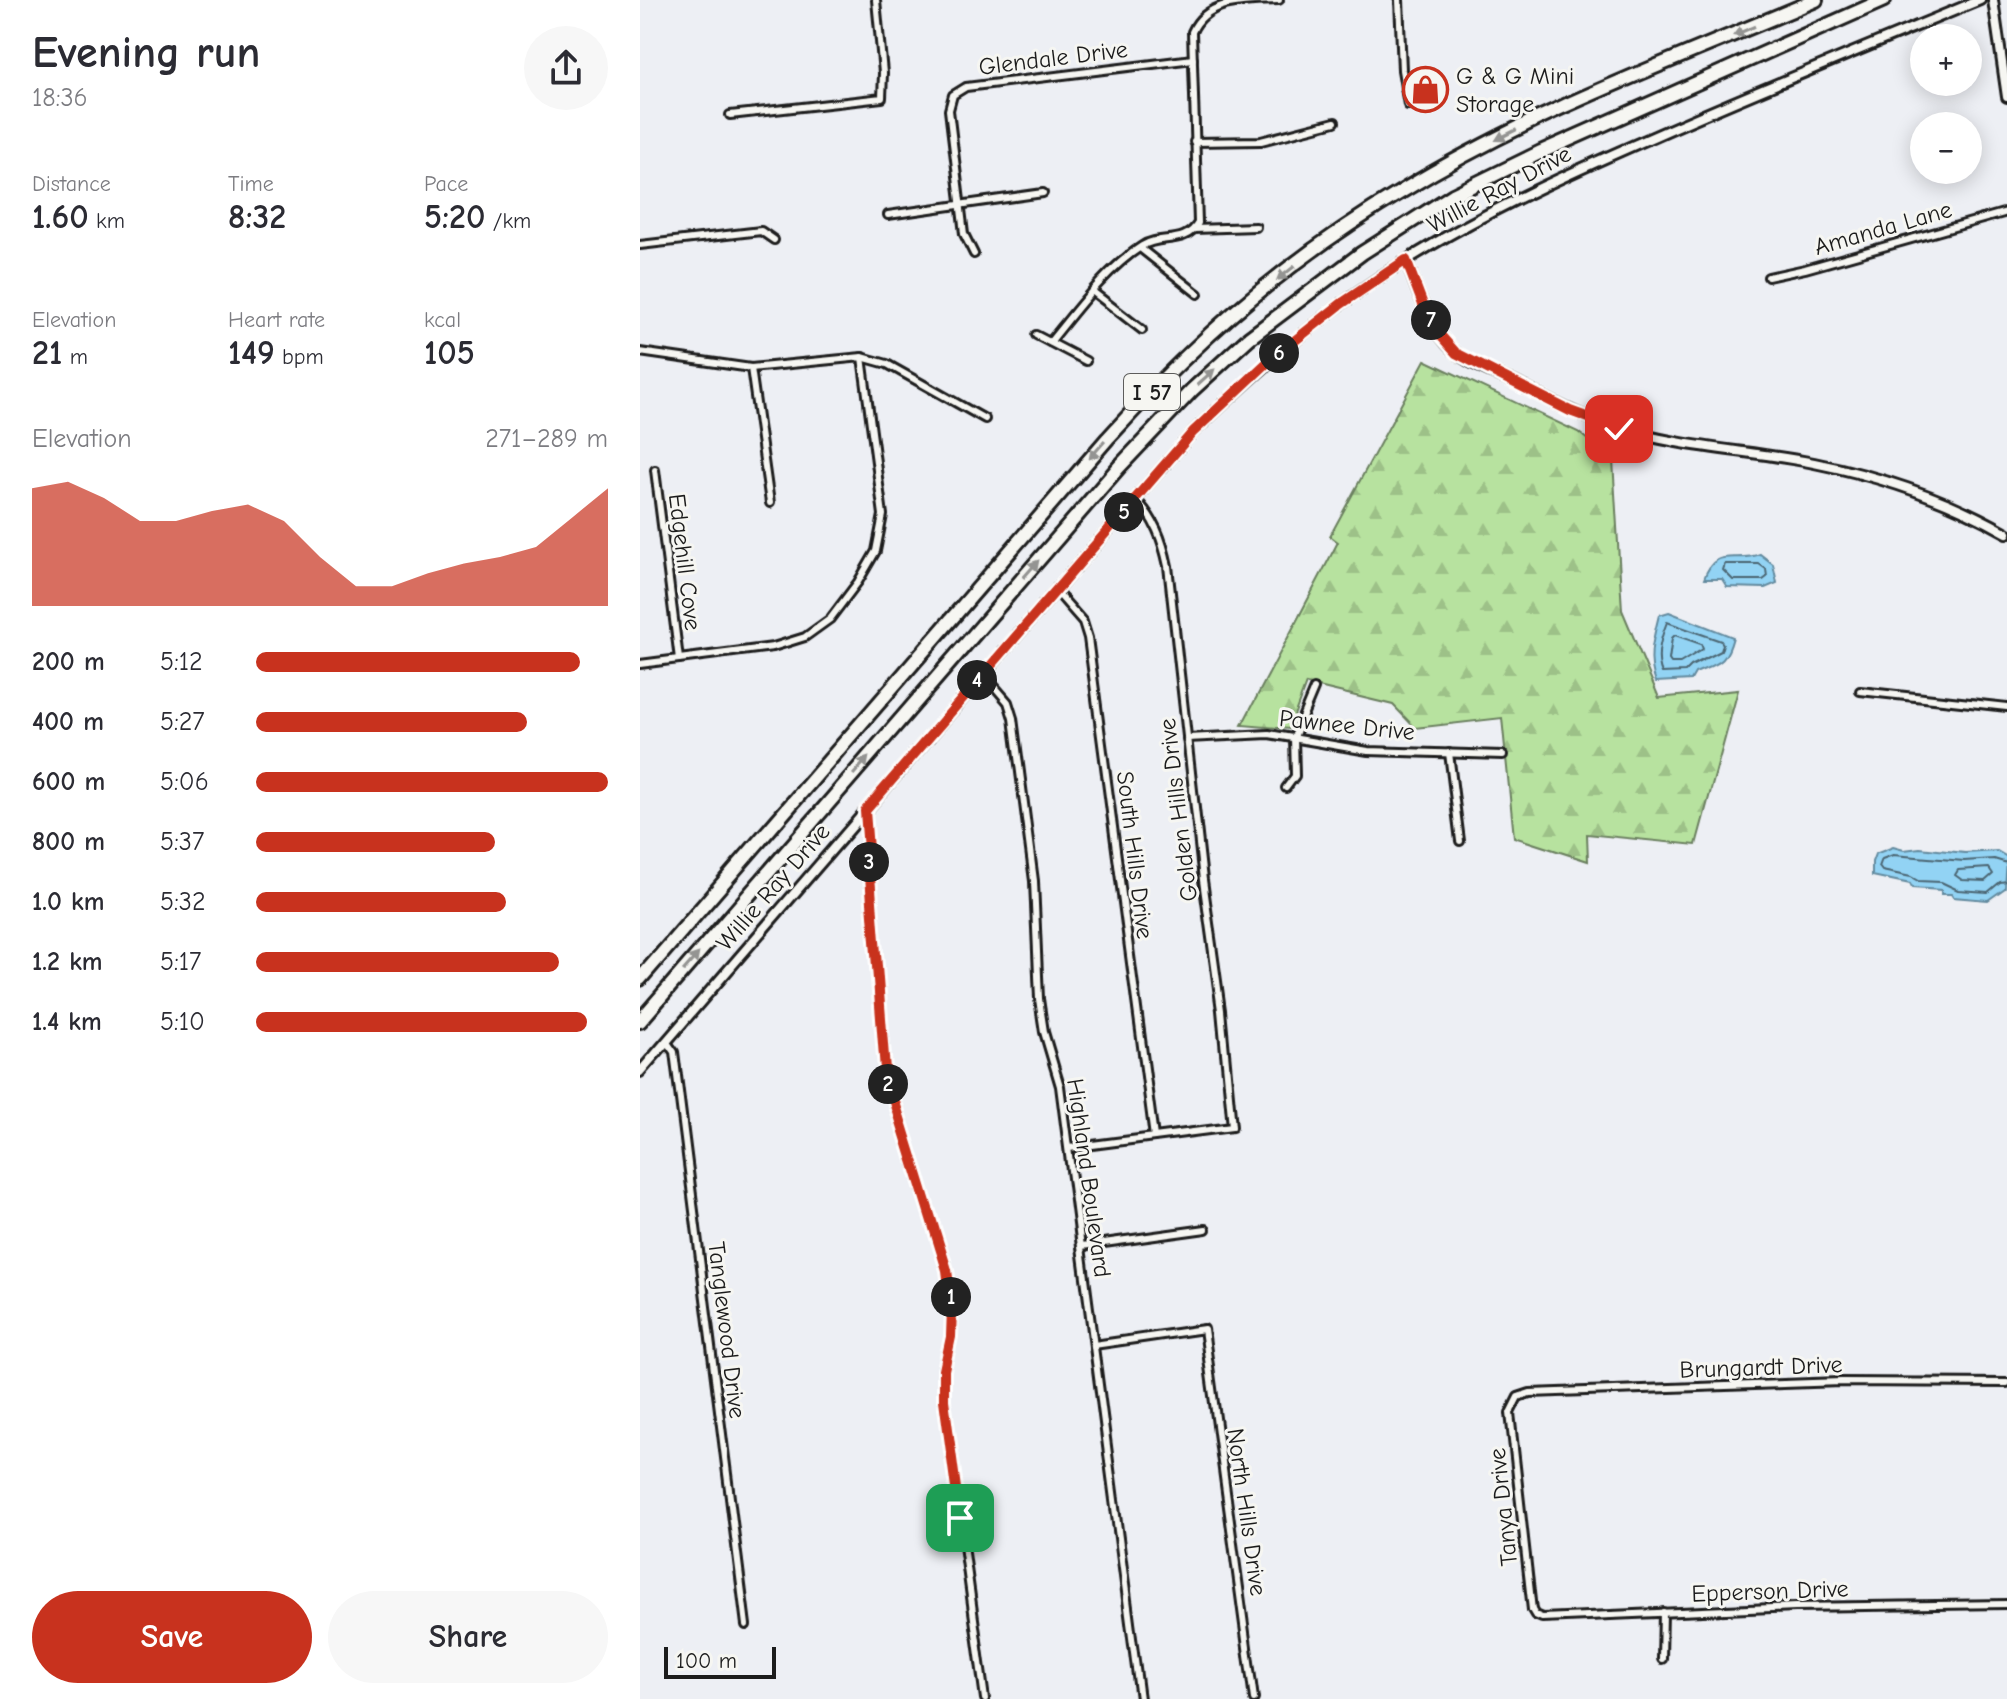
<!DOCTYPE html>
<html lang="en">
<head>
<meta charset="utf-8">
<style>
  :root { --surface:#fff; --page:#f7f7f7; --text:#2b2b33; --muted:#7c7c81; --accent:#c8321e }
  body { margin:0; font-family:"Comic Neue",sans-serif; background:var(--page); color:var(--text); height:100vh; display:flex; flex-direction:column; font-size:30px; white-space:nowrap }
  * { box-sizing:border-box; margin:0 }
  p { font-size:26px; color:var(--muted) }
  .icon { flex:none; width:44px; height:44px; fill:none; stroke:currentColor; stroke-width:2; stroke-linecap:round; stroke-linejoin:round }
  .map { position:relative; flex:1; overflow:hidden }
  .details { display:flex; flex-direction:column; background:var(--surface); width:640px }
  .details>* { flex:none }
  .buttons { position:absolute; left:1270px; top:24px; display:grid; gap:16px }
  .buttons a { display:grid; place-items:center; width:72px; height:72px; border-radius:50%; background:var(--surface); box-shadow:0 4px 20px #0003; font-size:40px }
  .scale { position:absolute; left:24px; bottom:20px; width:112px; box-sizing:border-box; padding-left:8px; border:4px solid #1c1c1c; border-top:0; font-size:22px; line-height:28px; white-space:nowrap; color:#1c1c1c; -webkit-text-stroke:6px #f6f6f2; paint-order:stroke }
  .pin { position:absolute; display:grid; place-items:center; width:68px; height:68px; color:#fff; margin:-34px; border-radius:16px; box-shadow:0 4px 12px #0006 }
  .km { position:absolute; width:40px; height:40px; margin:-20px; border-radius:50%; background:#222; color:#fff; font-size:22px; line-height:40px; text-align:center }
  .round { display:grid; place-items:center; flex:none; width:84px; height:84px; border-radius:42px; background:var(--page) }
  .headline { display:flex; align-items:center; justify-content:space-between; height:136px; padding:0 32px }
  h1 { font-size:44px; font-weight:700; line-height:60px }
  .metrics { display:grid; grid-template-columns:repeat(3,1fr); gap:12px; height:136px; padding:8px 32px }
  .metrics div { display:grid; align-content:center }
  .metrics b { font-size:34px; font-weight:700 }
  .metrics small { font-size:22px; font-weight:400 }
  .metrics p { font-size:22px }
  .chart { height:224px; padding:16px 32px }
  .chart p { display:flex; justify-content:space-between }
  .chart svg { width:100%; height:144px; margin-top:8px; fill:var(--accent); opacity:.7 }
  .cta { display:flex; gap:16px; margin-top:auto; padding:16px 32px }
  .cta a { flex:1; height:92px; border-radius:48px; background:var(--accent); color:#fff; font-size:32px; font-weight:700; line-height:92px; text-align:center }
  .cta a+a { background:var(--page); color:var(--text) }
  ul { padding:0 32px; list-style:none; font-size:26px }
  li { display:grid; grid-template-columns:128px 96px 1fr; align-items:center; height:60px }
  li i { height:20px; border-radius:10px; background:var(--accent) }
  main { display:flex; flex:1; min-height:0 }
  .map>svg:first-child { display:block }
</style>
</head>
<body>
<main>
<section class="details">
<div class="headline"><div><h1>Evening run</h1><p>18:36</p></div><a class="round"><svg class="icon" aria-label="share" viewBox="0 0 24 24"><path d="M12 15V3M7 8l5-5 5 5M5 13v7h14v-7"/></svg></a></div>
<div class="metrics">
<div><p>Distance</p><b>1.60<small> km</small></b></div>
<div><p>Time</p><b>8:32</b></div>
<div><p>Pace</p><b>5:20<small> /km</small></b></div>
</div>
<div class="metrics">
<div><p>Elevation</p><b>21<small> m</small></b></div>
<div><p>Heart rate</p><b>149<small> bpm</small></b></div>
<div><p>kcal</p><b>105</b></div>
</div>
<div class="chart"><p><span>Elevation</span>271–289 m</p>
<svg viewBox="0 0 160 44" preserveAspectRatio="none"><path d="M0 44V8L10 6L20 11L30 18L40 18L50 15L60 13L70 18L80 29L90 38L100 38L110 34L120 31L130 29L140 26L150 17L160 8V44z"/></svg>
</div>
<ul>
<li><b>200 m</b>5:12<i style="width:92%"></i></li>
<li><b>400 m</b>5:27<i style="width:77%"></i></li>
<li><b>600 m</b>5:06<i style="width:100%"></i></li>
<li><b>800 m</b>5:37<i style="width:68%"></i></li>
<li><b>1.0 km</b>5:32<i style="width:71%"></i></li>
<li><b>1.2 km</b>5:17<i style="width:86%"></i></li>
<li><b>1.4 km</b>5:10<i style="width:94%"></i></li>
</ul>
<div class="cta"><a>Save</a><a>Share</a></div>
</section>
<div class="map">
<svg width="1367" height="1699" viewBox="0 0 1367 1699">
  <defs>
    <pattern id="forest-firs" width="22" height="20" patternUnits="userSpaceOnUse" patternTransform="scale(2)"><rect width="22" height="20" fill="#b7e29f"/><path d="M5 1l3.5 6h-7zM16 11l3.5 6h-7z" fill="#9dc188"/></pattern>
  </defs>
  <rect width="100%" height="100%" fill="#edeff4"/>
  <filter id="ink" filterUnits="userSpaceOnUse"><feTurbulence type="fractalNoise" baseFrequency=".0125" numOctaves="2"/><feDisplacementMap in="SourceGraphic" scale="16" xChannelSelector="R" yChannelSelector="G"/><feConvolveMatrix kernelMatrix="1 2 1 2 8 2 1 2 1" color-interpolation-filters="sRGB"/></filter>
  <g filter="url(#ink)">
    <!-- forest -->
    <path fill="url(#forest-firs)" stroke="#6a7f5e" stroke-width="2" d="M785 360 938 432 973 460 982 610 1019 698 1098 690 1056 845 947 834 948 861 874 837 862 718 775 728 753 705 666 684 649 729 602 725 698 542 690 536Z"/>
    <!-- water -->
    <g fill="#92d3f4" stroke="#638a9e" stroke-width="2">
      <path d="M1120 554 1133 564 1137 583 1125 588 1087 587 1082 579H1064C1075 545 1095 564 1120 554Z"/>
      <path d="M1029 612 1093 637C1086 664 1079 663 1055 673L1051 680 1016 682C1007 659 1013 639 1019 615Z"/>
      <path d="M1253 847 1264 850 1280 848 1325 853 1357 851 1367 857 1365 888 1348 900 1313 897 1311 894H1301V890L1272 888 1270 884 1232 876V862L1235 854Z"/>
    </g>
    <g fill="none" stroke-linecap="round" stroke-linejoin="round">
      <!-- shore -->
      <g stroke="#4b6572" stroke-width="2">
        <path d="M1085 564H1119L1126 569 1127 577 1123 580H1093L1083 570Z"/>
        <path d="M1027 622 1081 641 1083 644 1081 651 1051 666 1045 672 1022 673C1015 658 1021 637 1027 622Z"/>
        <path d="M1035 635 1061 644 1063 649 1040 663H1031L1029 660 1032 638Z"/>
        <path d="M1367 863 1354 859 1324 861 1253 855 1242 859 1239 867 1242 871 1271 877 1278 881 1301 882 1318 890 1348 892 1360 882 1367 881"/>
        <path d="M1349 868 1353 874 1345 881 1322 880 1315 875 1318 870Z"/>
      </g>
      <defs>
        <g id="minor">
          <path d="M759 0 762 70 768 105"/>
          <path d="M90 115 242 98 243 73 236 0"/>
          <path d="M554 142 621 141 695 122"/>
          <path d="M248 215 403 193"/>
          <path d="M554 229 616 227"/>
          <path d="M0 245 121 231 134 240"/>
          <path d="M500 248 558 294"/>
          <path d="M334 254 324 234 309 110 313 95 326 87 553 59"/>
          <path d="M1128 277 1165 269 1367 212"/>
          <path d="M453 292 502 330"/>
          <path d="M396 335 446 361"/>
          <path d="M410 342C437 309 466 269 502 246 520 234 545 246 558 223L552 32C566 0 604 1 639 0"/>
          <path d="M0 352 111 368 222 357 243 515 236 551 218 582 190 619 165 637 133 647 0 664"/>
          <path d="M222 357 247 364 345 419"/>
          <path d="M111 368 130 503"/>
          <path d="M15 470 39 659"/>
          <path d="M415 590 443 622 448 638 514 1137"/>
          <path d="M343 673 368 702 373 718 394 881 399 999 404 1032 420 1086 500 1699"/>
          <path d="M1220 691 1367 707"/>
          <path d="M547 738 629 734 728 751 863 755"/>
          <path d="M809 753 820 841"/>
          <path d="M646 788 655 776 654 737 674 689"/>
          <path d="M225 811 245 1070 307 1270 312 1308 311 1337 304 1370V1400L345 1699"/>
          <path d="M26 1041 34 1052 106 1625"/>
          <path d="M429 1148 592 1127 581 1010 563 880 528 566C522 538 515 520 496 499"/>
          <path d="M442 1246 566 1229"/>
          <path d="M454 1345 564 1329 614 1699"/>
          <path d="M1367 1383 1201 1382 890 1393 878 1397 870 1413 892 1610 895 1615 902 1618 1155 1607 1367 1604"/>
          <path d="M1022 1659 1023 1612"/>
        </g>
        <g id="tertiary">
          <path d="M1353 0 1367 97"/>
          <path d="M766 260C778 292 788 327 814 351 830 365 858 374 878 384 910 401 943 418 978 428 1041 448 1109 450 1174 463 1243 477 1306 498 1367 533"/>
          <path d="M0 1072 553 432C601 388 648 344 700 305 796 234 906 183 1015 136 1122 89 1231 45 1340 0"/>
        </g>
        <g id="motorway">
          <path d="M0 979 468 438C494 410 520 381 548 355 612 293 687 236 764 190 893 111 1037 59 1176 0"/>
          <path d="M0 1021 479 467 552 390 609 338 722 253 813 195 901 152 1244 0"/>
        </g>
      </defs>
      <!-- minor casing -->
      <use href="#minor" stroke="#1c1c1c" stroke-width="12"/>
      <!-- tertiary casing -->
      <use href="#tertiary" stroke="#1c1c1c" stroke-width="14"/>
      <!-- motorway casing -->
      <use href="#motorway" stroke="#1c1c1c" stroke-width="18"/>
      <!-- minor -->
      <use href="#minor" stroke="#f6f6f2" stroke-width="6"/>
      <!-- tertiary -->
      <use href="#tertiary" stroke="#f6f6f2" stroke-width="8"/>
      <!-- motorway -->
      <use href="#motorway" stroke="#f6f6f2" stroke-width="12"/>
    </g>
    <!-- one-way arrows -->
    <defs><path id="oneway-solid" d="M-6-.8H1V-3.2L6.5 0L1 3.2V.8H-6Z" transform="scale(2)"/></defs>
    <g fill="#949492">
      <use href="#oneway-solid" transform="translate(1104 31) rotate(157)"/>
      <use href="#oneway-solid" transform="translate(866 135) rotate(153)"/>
      <use href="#oneway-solid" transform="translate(646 273) rotate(142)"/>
      <use href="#oneway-solid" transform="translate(566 377) rotate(-42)"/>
      <use href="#oneway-solid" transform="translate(457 450) rotate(131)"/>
      <use href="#oneway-solid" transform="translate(391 569) rotate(-49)"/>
      <use href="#oneway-solid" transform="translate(221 766) rotate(-49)"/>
      <use href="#oneway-solid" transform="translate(51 962) rotate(-49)"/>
    </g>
  </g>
  <g fill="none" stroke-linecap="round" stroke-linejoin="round" filter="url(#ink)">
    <defs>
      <path id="route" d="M320 1518 304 1400V1370L311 1337 312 1308 307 1270 245 1070 225 811 553 432 629 361 701 304 766 260 785 310 801 336 816 353 930 411 979 429"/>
    </defs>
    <!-- route casing -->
    <use href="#route" stroke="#fff" stroke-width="16"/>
    <!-- route -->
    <use href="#route" stroke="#c8321e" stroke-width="10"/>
  </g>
  <!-- icons -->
  <defs>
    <symbol id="shop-ring" viewBox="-11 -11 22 22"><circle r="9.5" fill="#f6f6f2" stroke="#c8321e" stroke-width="1.5"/><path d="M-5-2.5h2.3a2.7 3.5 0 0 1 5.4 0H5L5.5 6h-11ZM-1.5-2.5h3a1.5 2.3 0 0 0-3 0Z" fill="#c8321e"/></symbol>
  </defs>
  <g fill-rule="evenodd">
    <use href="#shop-ring" x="760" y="64" width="51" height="51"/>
  </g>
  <g text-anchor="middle" stroke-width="6" stroke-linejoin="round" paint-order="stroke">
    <!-- shield labels -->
    <rect fill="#f6f6f2" stroke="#5d5d5c" stroke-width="2" x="484" y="374" width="56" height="36" rx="6"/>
    <g font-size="22" font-weight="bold" fill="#1c1c1c">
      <text x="512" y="400">I 57</text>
    </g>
    <!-- street labels -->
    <g font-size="24" fill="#1c1c1c" stroke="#f6f6f2">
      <text transform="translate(413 58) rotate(-7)" y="8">Glendale Drive</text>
      <text transform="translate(859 189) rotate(-28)" y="8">Willie Ray Drive</text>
      <text transform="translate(1243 228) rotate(-16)" y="8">Amanda Lane</text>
      <text transform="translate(45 562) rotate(83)" y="8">Edgehill Cove</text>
      <text transform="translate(707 725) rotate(6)" y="8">Pawnee Drive</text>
      <text transform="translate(538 810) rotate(-97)" y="8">Golden Hills Drive</text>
      <text transform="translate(495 855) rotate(83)" y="8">South Hills Drive</text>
      <text transform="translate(133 887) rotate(-49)" y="8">Willie Ray Drive</text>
      <text transform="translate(449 1178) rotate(82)" y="8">Highland Boulevard</text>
      <text transform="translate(87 1330) rotate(83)" y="8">Tanglewood Drive</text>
      <text transform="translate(1121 1367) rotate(-2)" y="8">Brungardt Drive</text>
      <text transform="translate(863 1507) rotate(-96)" y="8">Tanya Drive</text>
      <text transform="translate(607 1512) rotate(82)" y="8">North Hills Drive</text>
      <text transform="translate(1130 1591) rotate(-2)" y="8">Epperson Drive</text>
    </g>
    <!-- poi labels -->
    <g font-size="24" fill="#1c1c1c" stroke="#f6f6f2" text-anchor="start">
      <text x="816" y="84">G &amp; G Mini<tspan x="816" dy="28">Storage</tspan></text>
    </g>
  </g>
</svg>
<div class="buttons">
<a>+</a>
<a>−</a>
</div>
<div class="scale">100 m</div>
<div class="pin" style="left:320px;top:1518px;background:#1e9e55"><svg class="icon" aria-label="arrive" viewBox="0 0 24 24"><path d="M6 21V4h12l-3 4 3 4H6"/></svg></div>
<div class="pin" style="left:979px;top:429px;background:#d93025"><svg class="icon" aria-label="check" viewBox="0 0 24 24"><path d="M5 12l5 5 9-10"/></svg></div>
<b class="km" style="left:311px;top:1297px">1</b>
<b class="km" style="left:248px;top:1084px">2</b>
<b class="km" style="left:229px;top:862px">3</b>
<b class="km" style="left:337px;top:680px">4</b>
<b class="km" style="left:484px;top:512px">5</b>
<b class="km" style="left:639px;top:353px">6</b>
<b class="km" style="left:791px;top:320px">7</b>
</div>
</main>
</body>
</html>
